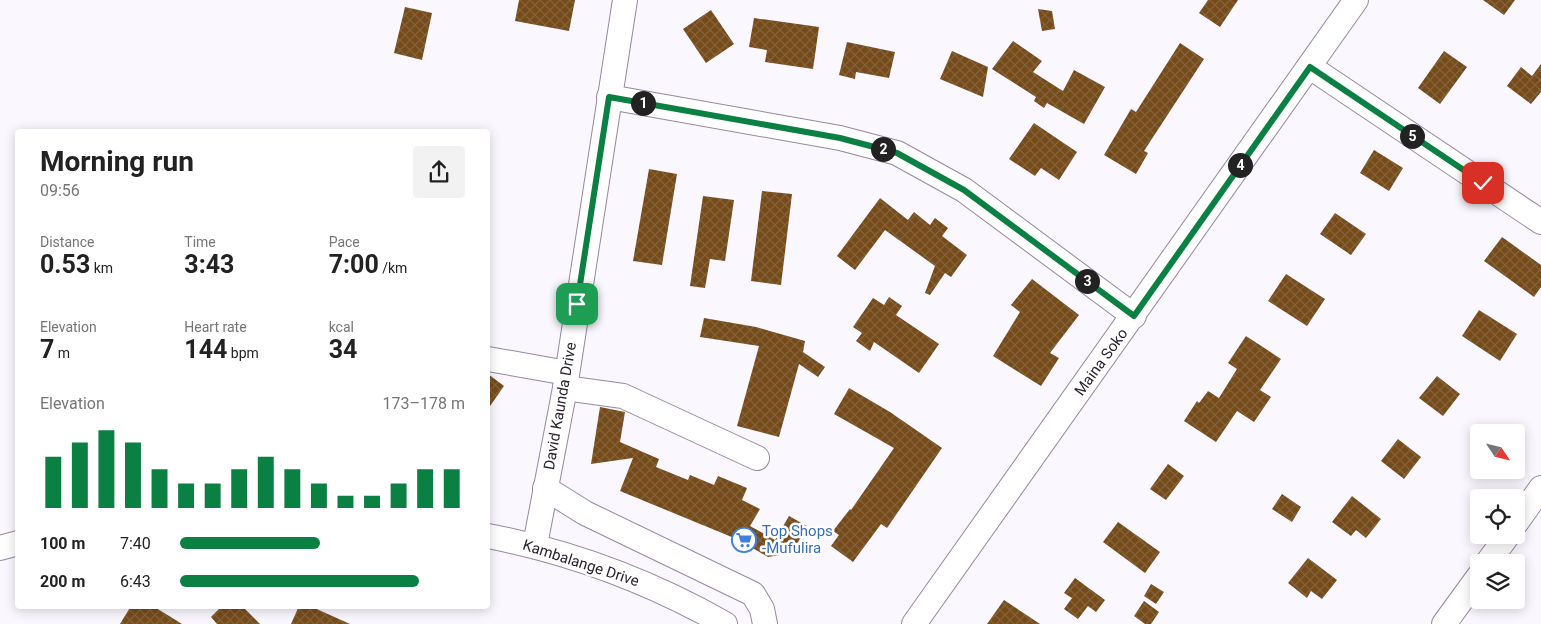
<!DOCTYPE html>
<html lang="en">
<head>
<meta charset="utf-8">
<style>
  :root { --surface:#fff; --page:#f2f2f2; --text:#222; --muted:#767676; --accent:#0b8043 }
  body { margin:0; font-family:Roboto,sans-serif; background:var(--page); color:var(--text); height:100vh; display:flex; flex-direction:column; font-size:19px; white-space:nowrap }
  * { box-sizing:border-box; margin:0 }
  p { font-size:16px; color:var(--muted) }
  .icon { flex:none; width:28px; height:28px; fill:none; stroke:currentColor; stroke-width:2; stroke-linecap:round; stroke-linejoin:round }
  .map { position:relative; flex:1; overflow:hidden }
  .side { position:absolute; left:15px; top:129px; width:475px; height:480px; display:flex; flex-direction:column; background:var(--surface); border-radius:5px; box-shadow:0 2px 12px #0003 }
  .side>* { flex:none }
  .needle { width:32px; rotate:125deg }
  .buttons { position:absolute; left:1470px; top:424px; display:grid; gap:10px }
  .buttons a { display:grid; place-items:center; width:55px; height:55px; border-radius:5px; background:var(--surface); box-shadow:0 2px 12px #0003; font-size:25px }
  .pin { position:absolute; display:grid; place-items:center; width:42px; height:42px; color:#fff; margin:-21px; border-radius:10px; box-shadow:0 2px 8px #0006 }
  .km { position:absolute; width:25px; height:25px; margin:-12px; border-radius:50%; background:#222; color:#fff; font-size:14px; line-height:25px; text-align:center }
  .round { display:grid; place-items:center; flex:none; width:52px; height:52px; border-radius:5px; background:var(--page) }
  .overview { display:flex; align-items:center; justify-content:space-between; height:85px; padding:0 25px }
  h1 { font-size:28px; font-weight:700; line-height:38px }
  .figures { display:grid; grid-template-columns:repeat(3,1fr); gap:8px; height:85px; padding:5px 25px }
  .figures div { display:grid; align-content:center }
  .figures b { font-size:25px; font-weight:700 }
  .figures small { font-size:14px; font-weight:400 }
  .figures p { font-size:14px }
  .chart { height:140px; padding:10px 25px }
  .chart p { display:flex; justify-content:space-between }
  .chart svg { width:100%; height:90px; margin-top:5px; stroke:var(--accent); stroke-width:6 }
  ul { padding:0 25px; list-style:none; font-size:16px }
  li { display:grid; grid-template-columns:80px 60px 1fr; align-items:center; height:38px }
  li i { height:12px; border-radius:6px; background:var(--accent) }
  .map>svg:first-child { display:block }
</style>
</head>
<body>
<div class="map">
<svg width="1541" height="624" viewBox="0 0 1541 624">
  <defs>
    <pattern id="building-cross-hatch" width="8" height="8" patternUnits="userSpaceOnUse" patternTransform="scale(1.25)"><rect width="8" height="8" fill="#754b1a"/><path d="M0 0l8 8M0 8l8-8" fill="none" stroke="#84623b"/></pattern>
  </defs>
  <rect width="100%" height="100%" fill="#fbf7fe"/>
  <!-- building -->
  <g fill="url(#building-cross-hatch)">
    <path d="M519 0H575L569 31 515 21Z"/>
    <path d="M1208 0H1238L1220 27 1199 13Z"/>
    <path d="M1483 0H1515L1504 15Z"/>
    <path d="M405 7 432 13 422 60 394 53Z"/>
    <path d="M1038 9 1052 11 1055 29 1042 31Z"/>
    <path d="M711 10 734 44 706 63 683 29Z"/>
    <path d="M754 18 819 27 813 69 765 62 767 50 749 47Z"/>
    <path d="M1013 41 1042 61 1033 72 1063 91 1074 70 1105 87 1084 124 1047 103 1044 108 1034 101 1036 97 992 69Z"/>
    <path d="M847 42 895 52 889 78 856 72 855 79 839 75Z"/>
    <path d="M1180 43 1204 59 1144 151 1148 153 1136 174 1104 155 1131 109 1136 112Z"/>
    <path d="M952 51 988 67 983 97 940 79Z"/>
    <path d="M1444 51 1467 67 1440 104 1418 88Z"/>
    <path d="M1541 64V92L1531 104 1507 86 1521 67 1532 76Z"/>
    <path d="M1034 123 1077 152 1059 180 1041 168 1035 176 1009 159Z"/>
    <path d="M1374 150 1403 168 1389 191 1360 173Z"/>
    <path d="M649 169 677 174 662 265 633 261Z"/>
    <path d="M762 191 792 194 781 285 751 281Z"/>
    <path d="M703 196 734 200 725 261 710 259 705 288 690 286Z"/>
    <path d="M880 198 908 220 914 212 930 225 935 218 948 228 942 236 967 255 951 277 945 273 930 295 925 293 935 266 885 230 855 270 837 256Z"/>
    <path d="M1335 213 1366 234 1351 255 1320 234Z"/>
    <path d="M1502 237 1541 265V287L1534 297 1484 261Z"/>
    <path d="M1286 274 1325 299 1307 326 1268 301Z"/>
    <path d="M1032 279 1079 315 1050 353 1059 358 1041 386 993 356 1020 312 1011 305Z"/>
    <path d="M889 297 902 306 896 315 939 344 919 373 874 342 870 351 856 341 862 333 853 327 873 298 884 305Z"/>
    <path d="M1479 310 1517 334 1500 361 1462 336Z"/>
    <path d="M704 318 756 327 805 341 803 352 825 367 818 377 799 364 779 437 737 426 759 346 700 337Z"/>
    <path d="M1246 336 1281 359 1260 390 1271 397 1254 422 1237 411 1216 442 1184 421 1197 401 1199 403 1208 391 1219 398 1237 369 1228 363Z"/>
    <path d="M488 374 504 386 488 409Z"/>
    <path d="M1437 376 1460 394 1443 416 1419 398Z"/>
    <path d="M849 388 890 412 942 448 887 528 881 524 853 562 831 546 839 535 833 531 850 509 851 510 894 448 834 414Z"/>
    <path d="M600 407 625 412 620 442 659 459 656 467 688 480 690 475 714 485 718 476 747 488 742 500 760 509 750 526 775 540 789 516 807 526 792 553 768 557 739 540 620 491 633 458 591 464Z"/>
    <path d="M1398 439 1421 457 1404 479 1381 461Z"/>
    <path d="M1168 464 1184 476 1166 500 1150 489Z"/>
    <path d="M1282 494 1301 507 1292 522 1272 509Z"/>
    <path d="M1352 496 1381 519 1366 538 1356 530 1351 536 1332 522Z"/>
    <path d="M1118 522 1160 552 1145 573 1103 542Z"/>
    <path d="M1308 558 1337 580 1322 599 1311 591 1307 598 1288 583Z"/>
    <path d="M1075 578 1105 600 1096 612 1088 606 1078 619 1064 609 1072 598 1064 593Z"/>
    <path d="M1151 584 1164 592 1156 604 1144 596Z"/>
    <path d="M1004 600 1040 624H987Z"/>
    <path d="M1144 601 1159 612 1151 624H1145L1134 616Z"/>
    <path d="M131 606H153L182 624H120Z"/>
    <path d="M222 606H242L260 624H217L211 617Z"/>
    <path d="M299 606H310L350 624H291Z"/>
  </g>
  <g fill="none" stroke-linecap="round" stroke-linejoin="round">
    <defs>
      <g id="minor">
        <path d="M1310 67 1541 222"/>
        <path d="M609 97 840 138 897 153 964 190 1134 316"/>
        <path d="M488 359 567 373"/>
        <path d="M565 388 623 396 757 458"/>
        <path d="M545 488 585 513 753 594 762 609 765 624"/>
        <path d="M1516 523 1541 488"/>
        <path d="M488 536C571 552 651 582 725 624"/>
        <path d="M535 545 565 388 625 0"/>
        <path d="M0 548 18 543"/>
        <path d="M1488 562 1508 535"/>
        <path d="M914 624 1356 0"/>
        <path d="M1444 624 1479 576"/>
      </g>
    </defs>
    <!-- minor casing -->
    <use href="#minor" stroke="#9886a5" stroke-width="26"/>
    <!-- minor -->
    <use href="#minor" stroke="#fff" stroke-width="24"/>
  </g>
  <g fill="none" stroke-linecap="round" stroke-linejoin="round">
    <defs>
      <path id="route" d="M577 304 609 97 840 138 897 153 964 190 1134 316 1310 67 1483 183"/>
    </defs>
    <!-- route casing -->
    <use href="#route" stroke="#fff" stroke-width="10"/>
    <!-- route -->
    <use href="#route" stroke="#0b8043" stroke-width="6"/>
  </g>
  <!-- icons -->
  <defs>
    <symbol id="supermarket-ring" viewBox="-11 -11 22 22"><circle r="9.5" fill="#fff" stroke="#3f7fe0" stroke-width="1.5"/><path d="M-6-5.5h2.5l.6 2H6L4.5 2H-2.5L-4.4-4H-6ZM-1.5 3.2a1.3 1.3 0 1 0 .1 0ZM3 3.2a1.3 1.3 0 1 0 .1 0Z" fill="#3f7fe0"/></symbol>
  </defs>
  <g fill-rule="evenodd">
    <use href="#supermarket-ring" x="730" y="526" width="28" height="28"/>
  </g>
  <g text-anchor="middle" stroke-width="5" stroke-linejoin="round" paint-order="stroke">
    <!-- street labels -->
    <g font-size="15" fill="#2a232f" stroke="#fff">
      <text transform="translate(1101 362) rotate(-54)" y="5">Maina Soko</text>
      <text transform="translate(560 406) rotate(-80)" y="5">David Kaunda Drive</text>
      <text transform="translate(581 563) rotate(18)" y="5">Kambalange Drive</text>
    </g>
    <!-- shop labels -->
    <g font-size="15" fill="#366cbe" stroke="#fff" text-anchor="start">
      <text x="762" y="536">Top Shops<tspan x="762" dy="17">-Mufulira</tspan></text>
    </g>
  </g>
</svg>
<div class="buttons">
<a><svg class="needle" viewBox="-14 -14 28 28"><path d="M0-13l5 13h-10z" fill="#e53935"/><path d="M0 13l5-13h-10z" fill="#767676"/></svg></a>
<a><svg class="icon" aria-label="locate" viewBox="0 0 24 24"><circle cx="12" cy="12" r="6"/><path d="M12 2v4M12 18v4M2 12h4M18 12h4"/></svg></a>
<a><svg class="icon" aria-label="layers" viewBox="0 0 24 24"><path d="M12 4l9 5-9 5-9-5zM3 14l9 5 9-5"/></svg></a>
</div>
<div class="pin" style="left:577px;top:304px;background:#1e9e55"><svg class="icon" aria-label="arrive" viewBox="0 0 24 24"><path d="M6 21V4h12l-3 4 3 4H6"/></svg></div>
<div class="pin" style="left:1483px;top:183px;background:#d93025"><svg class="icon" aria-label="check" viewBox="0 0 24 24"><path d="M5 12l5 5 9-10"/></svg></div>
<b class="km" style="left:643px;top:103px">1</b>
<b class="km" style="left:883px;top:149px">2</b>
<b class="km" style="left:1087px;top:281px">3</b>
<b class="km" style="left:1240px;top:165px">4</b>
<b class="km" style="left:1412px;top:136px">5</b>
<section class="side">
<div class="overview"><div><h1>Morning run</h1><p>09:56</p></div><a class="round"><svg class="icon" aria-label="share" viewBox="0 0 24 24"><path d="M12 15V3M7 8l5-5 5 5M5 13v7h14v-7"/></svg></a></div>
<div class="figures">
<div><p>Distance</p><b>0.53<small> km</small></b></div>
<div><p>Time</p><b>3:43</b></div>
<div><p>Pace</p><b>7:00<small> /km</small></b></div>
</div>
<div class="figures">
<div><p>Elevation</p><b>7<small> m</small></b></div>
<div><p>Heart rate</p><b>144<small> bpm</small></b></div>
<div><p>kcal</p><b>34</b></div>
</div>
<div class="chart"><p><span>Elevation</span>173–178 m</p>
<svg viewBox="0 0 160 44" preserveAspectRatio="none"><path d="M5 44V19M15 44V12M25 44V6M35 44V12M45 44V25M55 44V32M65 44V32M75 44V25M85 44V19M95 44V25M105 44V32M115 44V38M125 44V38M135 44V32M145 44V25M155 44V25"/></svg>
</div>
<ul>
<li><b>100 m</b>7:40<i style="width:49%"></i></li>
<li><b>200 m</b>6:43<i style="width:84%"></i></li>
</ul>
</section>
</div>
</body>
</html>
